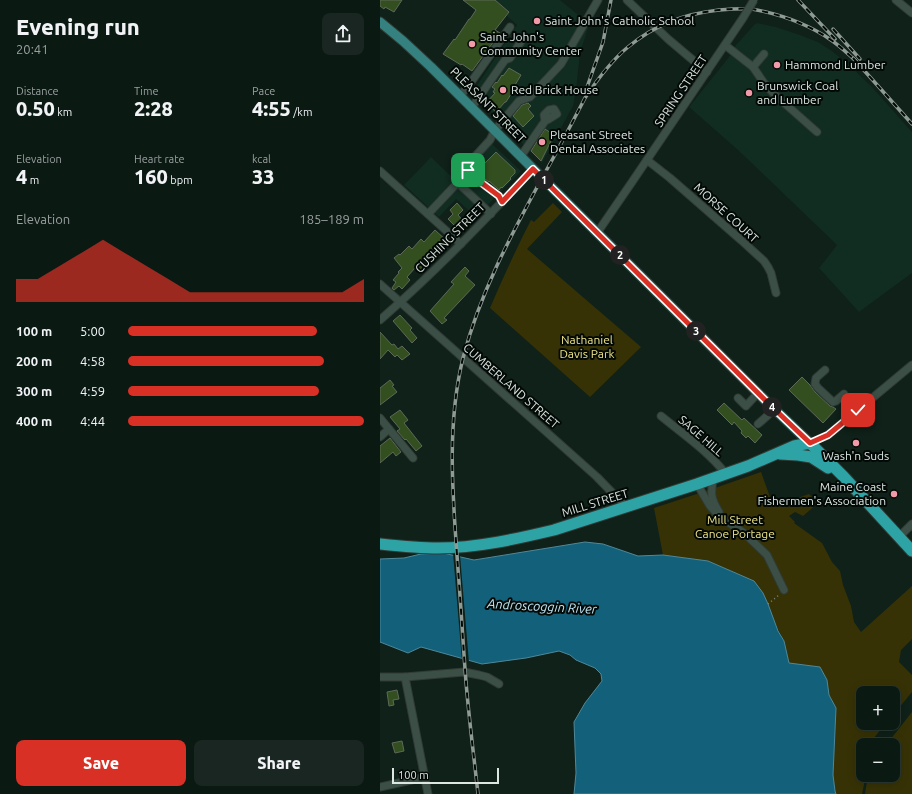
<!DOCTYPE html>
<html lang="en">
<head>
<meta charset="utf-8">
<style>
  :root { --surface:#0b1913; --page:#192621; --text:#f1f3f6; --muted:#9aa0a0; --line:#2b3833; --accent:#d93025 }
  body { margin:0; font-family:Ubuntu,sans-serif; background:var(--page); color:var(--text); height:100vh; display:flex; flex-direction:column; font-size:15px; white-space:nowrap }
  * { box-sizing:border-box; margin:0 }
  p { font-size:13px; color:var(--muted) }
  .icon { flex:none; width:22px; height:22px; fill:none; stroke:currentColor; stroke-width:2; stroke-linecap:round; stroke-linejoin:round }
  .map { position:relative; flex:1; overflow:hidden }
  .drawer { display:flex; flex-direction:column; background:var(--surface); width:380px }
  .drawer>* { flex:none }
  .buttons { position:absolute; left:476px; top:686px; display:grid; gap:8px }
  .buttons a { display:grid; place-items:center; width:44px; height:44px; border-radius:8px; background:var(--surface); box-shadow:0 2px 10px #0003,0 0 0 1px var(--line); font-size:20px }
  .scale { position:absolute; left:12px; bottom:10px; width:107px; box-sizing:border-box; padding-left:4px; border:2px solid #dce7e1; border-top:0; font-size:11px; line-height:14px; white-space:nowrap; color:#dce7e1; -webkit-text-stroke:3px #030906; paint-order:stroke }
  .pin { position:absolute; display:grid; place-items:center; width:34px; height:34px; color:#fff; margin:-17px; border-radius:8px; box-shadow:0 2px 6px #0006 }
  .km { position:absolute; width:20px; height:20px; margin:-10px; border-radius:50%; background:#222; color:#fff; font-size:11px; line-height:20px; text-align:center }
  .round { display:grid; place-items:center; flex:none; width:42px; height:42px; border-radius:8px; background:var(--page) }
  .head { display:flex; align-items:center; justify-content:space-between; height:68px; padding:0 16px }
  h1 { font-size:22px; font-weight:800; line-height:30px }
  .figures { display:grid; grid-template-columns:repeat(3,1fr); gap:6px; height:68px; padding:4px 16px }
  .figures div { display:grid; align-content:center }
  .figures b { font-size:20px; font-weight:800 }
  .figures small { font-size:11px; font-weight:400 }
  .figures p { font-size:11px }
  .chart { height:112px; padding:8px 16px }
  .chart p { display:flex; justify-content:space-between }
  .chart svg { width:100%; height:72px; margin-top:4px; fill:var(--accent); opacity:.7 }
  .button { display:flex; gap:8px; margin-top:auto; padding:8px 16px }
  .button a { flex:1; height:46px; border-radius:8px; background:var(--accent); color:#fff; font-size:16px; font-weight:800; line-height:46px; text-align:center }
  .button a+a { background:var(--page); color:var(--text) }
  ul { padding:0 16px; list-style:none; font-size:13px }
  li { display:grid; grid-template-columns:64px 48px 1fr; align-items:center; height:30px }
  li i { height:10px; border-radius:5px; background:var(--accent) }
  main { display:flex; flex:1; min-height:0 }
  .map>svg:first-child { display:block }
</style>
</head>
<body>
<main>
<section class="drawer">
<div class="head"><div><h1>Evening run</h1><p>20:41</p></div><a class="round"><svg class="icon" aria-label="share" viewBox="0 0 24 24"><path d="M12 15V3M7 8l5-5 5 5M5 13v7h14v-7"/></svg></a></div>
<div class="figures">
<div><p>Distance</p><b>0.50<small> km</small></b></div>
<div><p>Time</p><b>2:28</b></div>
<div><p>Pace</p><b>4:55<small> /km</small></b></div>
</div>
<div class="figures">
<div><p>Elevation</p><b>4<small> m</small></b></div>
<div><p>Heart rate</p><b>160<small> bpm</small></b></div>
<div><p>kcal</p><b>33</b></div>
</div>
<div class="chart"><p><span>Elevation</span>185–189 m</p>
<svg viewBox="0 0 160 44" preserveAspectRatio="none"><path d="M0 44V30L10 30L20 22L30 14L40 6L50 14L60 22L70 30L80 38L90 38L100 38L110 38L120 38L130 38L140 38L150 38L160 30V44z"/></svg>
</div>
<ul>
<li><b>100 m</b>5:00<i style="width:80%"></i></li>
<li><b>200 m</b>4:58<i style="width:83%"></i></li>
<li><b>300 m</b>4:59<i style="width:81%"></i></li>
<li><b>400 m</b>4:44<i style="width:100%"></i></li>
</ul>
<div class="button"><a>Save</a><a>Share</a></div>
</section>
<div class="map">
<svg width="532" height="794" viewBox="0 0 532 794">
  <rect width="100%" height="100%" fill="#0f2119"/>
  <!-- built -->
  <g fill="#112c21">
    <path d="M115 0H180L202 18 209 25 200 53 196 90 193 106 162 163 92 93 137 25 127 16 129 11Z"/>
    <path d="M377 23 396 27 420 35 438 42 452 51 468 64 492 87 532 132V273L479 312 439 268 457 245 359 151 309 107 349 57 356 45 374 25Z"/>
    <path d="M106 138 141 171 96 217 76 199 59 217 24 185 51 157 71 176Z"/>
  </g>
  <!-- green -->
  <g fill="#373206">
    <path d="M173 203 182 212 147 249 261 347 210 397 110 308C123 278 136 249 151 220L154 222Z"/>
    <path d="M381 472 390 497 395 498 401 504 429 494 438 503 423 516 415 512 409 516 415 522 414 523 442 543 452 562 460 571 463 585 471 606 474 622 481 632 532 586V639L521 650 519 662 532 675V692L513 715V693H483V723H506L493 739 494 745H483V775H486L482 794H456L455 791 453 775 456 709 449 695 447 680 409 663 404 641 374 581 328 561 283 555 274 508 335 488Z"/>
    <path d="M532 712V794H485L488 775H513V745H506Z"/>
  </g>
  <!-- water -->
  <path fill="#13607a" stroke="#4f8899" d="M205 542 223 544 258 556 283 555 328 561 374 581 383 593 388 604 398 631 404 641 409 663 440 667 447 680 449 695 456 708 453 775 455 791 456 794H194L196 773 194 722 205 703 222 681 221 674 215 668 196 660 190 655 179 651 146 658 102 664 41 647 28 653 0 642V559L24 558 41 554 63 553 94 560Z"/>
  <!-- pier -->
  <path fill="#0f2119" d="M73 553 80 555 89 663 82 661Z"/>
  <!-- building -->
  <g fill="#334f1f" stroke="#5e6958">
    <path d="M0 0H22L14 12 5 7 4 9 0 6Z"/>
    <path d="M83 0H115L129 12 115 30 120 33 92 71 82 64 81 65 63 54 74 39 75 40 89 19H90L96 10Z"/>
    <path d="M129 68 141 75 132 90 133 91 126 102H125L116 112 106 103 115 93 113 92 115 89 112 87 116 82 117 83 122 75 123 76Z"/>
    <path d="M148 103 151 106 148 109 154 116 143 127 133 116 142 105Z"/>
    <path d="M165 129 174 135 161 161 151 151Z"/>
    <path d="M116 152 135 170V173L130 178 131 179 122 188 121 187 119 190 109 181V182L102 177 99 174 101 173 98 170Z"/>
    <path d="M77 203 83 210 78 215 84 222 83 223 87 226 81 232 68 219 73 214 70 210Z"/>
    <path d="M55 230 68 242 57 255 56 256 57 257 40 273 35 268 27 277 30 280 22 289 19 286 14 290 12 288 16 282 13 280 19 273 18 272 22 268 14 258 19 254 20 255 29 246 32 249 41 239 44 242Z"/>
    <path d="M85 267 89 271 85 276 95 285 64 318 67 320 62 324 50 311 74 284 71 282Z"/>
    <path d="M20 315 32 328 30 330 37 338 32 343 13 321Z"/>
    <path d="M0 332 12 345 14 344 18 349 22 346 30 354 22 360 17 355 15 357 8 350 0 359Z"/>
    <path d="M422 377 430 385 435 392 450 406 453 407 456 409 443 423 409 390Z"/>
    <path d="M10 380 14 385 12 386 17 392 0 405V388Z"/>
    <path d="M344 403 362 420 364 418 382 435 375 443 368 436 366 438 361 433 362 431 354 422 352 425 337 410Z"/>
    <path d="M20 410 28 420 24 423 42 446 36 451 26 439 25 440 17 431 20 429 10 417Z"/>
    <path d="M10 438 21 452 16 456 13 452 0 463V446Z"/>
    <path d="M17 690 19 699 13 700 14 705 9 706 7 692Z"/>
    <path d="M22 741 24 751 15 753 12 743Z"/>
  </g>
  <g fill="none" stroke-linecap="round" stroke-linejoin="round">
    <defs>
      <g id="minor">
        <path d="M247 0 288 39 327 72"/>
        <path d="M516 0 532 13"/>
        <path d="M345 45 373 67 384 83 394 94 437 132"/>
        <path d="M373 67 384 54"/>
        <path d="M80 96 89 85 130 27"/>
        <path d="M92 107 125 60 130 58 144 37"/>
        <path d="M141 156 165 121 169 119 177 114 174 109 169 110 164 115 165 121"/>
        <path d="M267 160 290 178 361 240 384 261 388 267 391 273 396 293"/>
        <path d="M0 171 81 244"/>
        <path d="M78 183 111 214"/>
        <path d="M122 202 119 196 99 181 88 170V166L90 162 110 140 115 130 139 101 150 97 181 64 218 0"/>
        <path d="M48 214 84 176 88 170"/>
        <path d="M217 233 252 182 363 18"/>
        <path d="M0 284 217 477 246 507"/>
        <path d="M0 320C54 273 104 221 153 169"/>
        <path d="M445 370 436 378 435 384 438 388 453 402 456 401 464 394"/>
        <path d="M358 398 366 406 378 393"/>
        <path d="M281 416C303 434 328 451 346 474"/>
        <path d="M0 418 33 458"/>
        <path d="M378 424 395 409"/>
        <path d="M0 437 9 429"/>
        <path d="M430 443 448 435 532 365"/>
        <path d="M333 478C331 494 330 497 339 512"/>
        <path d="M317 484 330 506 339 516 364 533 387 555 404 590"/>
        <path d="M519 537 532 524"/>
        <path d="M0 677H25L48 794"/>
        <path d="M25 677 84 672 99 675 107 677 119 684"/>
        <path d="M0 787 45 777"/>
      </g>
      <path id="major" d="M0 22 23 41 51 67 387 402 430 443"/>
      <g id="highway">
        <path d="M400 454 418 455 431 457 448 468"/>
        <path d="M0 544C19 546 39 548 58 548 97 548 136 539 174 530L317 484 368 466 414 446 430 443 464 477 532 551"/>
      </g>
    </defs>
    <!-- minor casing -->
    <use href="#minor" stroke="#303b35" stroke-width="9"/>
    <!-- major casing -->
    <use href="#major" stroke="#303b35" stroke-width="11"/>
    <!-- highway casing -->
    <use href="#highway" stroke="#303b35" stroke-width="13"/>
    <!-- path -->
    <path stroke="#798881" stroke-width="1.5" stroke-dasharray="1 3" stroke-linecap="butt" d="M388 604 399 595"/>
    <!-- minor -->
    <use href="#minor" stroke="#3c4f47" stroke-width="7"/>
    <!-- major -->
    <use href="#major" stroke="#34817f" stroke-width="9"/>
    <!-- highway -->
    <use href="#highway" stroke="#2ea3a5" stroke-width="11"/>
    <defs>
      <g id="rail">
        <path d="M418 0 455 39"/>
        <path d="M453 29 480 59"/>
        <path d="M473 58 532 124"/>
        <path d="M206 90 223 42 231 0"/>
        <path d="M98 794C94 757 89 719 86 682 83 644 81 606 78 569 73 499 66 427 83 358 100 293 130 237 162 178 177 152 191 125 205 98 217 80 231 61 248 47 276 24 304 14 339 10 350 9 361 8 372 9 399 14 428 24 451 40 460 46 468 54 476 61"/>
      </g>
    </defs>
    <!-- rail casing -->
    <use href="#rail" stroke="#8e9b95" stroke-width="3.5"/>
    <!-- rail -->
    <use href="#rail" stroke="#030906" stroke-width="2" stroke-dasharray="6" stroke-linecap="butt"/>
    <defs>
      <path id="minor-bridge" d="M363 18 374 0"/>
    </defs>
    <!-- minor-bridge casing -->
    <use href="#minor-bridge" stroke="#303b35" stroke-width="9" stroke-linecap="butt"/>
    <!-- minor-bridge -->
    <use href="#minor-bridge" stroke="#3c4f47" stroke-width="7"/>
  </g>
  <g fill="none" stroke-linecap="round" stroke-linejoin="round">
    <defs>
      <path id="route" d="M88 170 99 181 119 196 122 202 153 169 387 402 430 443 448 435 478 410"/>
    </defs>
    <!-- route casing -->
    <use href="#route" stroke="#fff" stroke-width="8"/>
    <!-- route -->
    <use href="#route" stroke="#d93025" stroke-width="5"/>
  </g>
  <!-- markers -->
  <g fill="#f39aa8" stroke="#030906" stroke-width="1.5">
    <circle cx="157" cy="21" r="4"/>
    <circle cx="92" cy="44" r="4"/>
    <circle cx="397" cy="65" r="4"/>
    <circle cx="123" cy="90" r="4"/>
    <circle cx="369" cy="93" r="4"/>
    <circle cx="162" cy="142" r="4"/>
    <circle cx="476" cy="443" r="4"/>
    <circle cx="514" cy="494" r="4"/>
  </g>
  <g text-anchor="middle" stroke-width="4" stroke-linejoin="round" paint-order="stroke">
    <!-- poi labels -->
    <g font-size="12" fill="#dce7e1" stroke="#030906" text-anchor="start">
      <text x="165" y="25">Saint John's Catholic School</text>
      <text x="100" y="41">Saint John's<tspan x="100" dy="14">Community Center</tspan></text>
      <text x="405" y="69">Hammond Lumber</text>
      <text x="377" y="90">Brunswick Coal<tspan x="377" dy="14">and Lumber</tspan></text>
      <text x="131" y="94">Red Brick House</text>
      <text x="170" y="139">Pleasant Street<tspan x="170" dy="14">Dental Associates</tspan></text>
      <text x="476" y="460" text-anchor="middle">Wash'n Suds</text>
      <text x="506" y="491" text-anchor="end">Maine Coast<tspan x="506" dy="14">Fishermen's Association</tspan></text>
    </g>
    <!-- street labels -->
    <g font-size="12" fill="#dce7e1" stroke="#030906">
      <text transform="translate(301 91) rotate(-56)" y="4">SPRING STREET</text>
      <text transform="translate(108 105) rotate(45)" y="4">PLEASANT STREET</text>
      <text transform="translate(346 213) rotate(42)" y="4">MORSE COURT</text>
      <text transform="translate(70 238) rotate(-45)" y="4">CUSHING STREET</text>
      <text transform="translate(131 386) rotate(41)" y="4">CUMBERLAND STREET</text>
      <text transform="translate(321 436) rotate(41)" y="4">SAGE HILL</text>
      <text transform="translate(215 503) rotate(-17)" y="4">MILL STREET</text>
    </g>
    <!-- park labels -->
    <g font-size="12" fill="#ebe187" stroke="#030906">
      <text x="207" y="344">Nathaniel<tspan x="207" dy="14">Davis Park</tspan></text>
      <text x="355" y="524">Mill Street<tspan x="355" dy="14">Canoe Portage</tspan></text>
    </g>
    <!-- water labels -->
    <g font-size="13" font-style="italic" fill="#c0e5f6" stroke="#030906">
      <text transform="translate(162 606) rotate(3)" y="5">Androscoggin River</text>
    </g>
  </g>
</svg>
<div class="buttons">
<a>+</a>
<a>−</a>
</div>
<div class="scale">100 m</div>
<div class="pin" style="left:88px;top:170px;background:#1e9e55"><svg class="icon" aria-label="arrive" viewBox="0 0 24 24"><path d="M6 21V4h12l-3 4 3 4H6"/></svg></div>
<div class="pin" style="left:478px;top:410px;background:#d93025"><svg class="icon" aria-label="check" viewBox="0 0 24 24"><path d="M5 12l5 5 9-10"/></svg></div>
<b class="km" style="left:164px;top:180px">1</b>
<b class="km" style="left:240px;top:255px">2</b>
<b class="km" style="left:316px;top:331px">3</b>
<b class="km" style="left:392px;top:407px">4</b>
</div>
</main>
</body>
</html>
